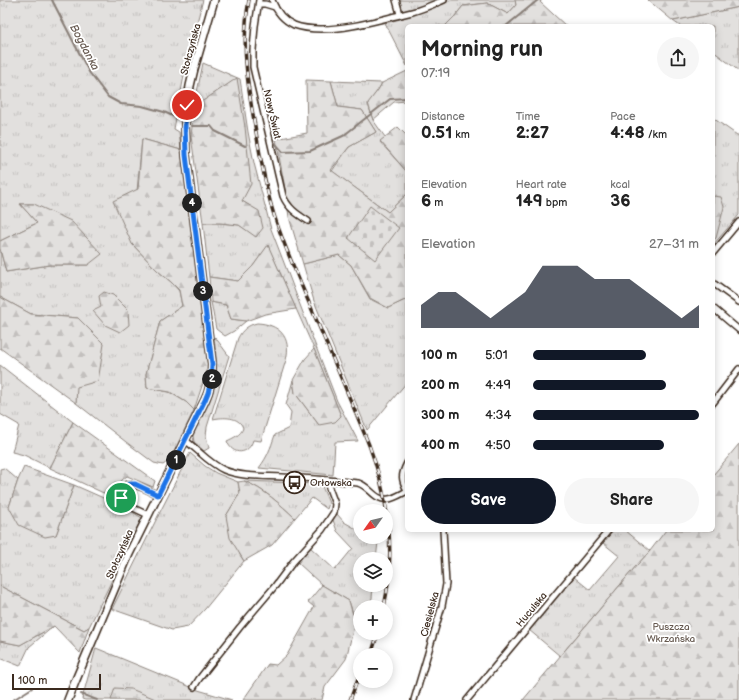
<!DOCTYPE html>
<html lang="en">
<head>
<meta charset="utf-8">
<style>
  :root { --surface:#fff; --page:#f6f6f6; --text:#222; --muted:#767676; --accent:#111827 }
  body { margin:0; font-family:"Balsamiq Sans",sans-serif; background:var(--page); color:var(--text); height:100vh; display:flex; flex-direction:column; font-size:15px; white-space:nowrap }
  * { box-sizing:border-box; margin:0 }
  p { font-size:13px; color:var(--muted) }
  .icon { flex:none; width:22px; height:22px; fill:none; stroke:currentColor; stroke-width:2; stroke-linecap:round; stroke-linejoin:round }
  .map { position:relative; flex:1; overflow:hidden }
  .details { position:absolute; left:405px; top:24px; width:310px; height:508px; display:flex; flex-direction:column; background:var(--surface); border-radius:6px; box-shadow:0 2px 10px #0003 }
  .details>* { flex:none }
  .needle { width:26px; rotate:236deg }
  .fabs { position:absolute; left:353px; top:504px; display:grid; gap:8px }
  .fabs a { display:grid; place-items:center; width:40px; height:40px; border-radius:50%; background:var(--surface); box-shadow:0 2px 10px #0003; font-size:20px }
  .scale { position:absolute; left:12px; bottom:10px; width:89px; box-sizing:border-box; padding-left:4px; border:2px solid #3b2a1e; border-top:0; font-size:11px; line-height:14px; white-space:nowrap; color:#3b2a1e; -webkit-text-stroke:3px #fff; paint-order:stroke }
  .pin { position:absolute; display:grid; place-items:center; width:34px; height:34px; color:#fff; margin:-17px; border:2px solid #fff; border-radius:50%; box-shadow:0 1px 4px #0007 }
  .km { position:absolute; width:20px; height:20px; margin:-10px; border-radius:50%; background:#222; color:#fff; font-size:11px; line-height:20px; text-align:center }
  .round { display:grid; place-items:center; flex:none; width:42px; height:42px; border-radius:21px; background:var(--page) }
  .headline { display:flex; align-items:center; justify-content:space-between; height:68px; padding:0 16px }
  h1 { font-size:22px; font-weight:700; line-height:30px }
  .stats { display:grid; grid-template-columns:repeat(3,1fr); gap:6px; height:68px; padding:4px 16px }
  .stats div { display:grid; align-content:center }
  .stats b { font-size:17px; font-weight:700 }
  .stats small { font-size:11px; font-weight:400 }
  .stats p { font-size:11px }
  .chart { height:112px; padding:8px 16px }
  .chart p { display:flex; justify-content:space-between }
  .chart svg { width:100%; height:72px; margin-top:4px; fill:var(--accent); opacity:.7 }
  .button { display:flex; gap:8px; margin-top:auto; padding:8px 16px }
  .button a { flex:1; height:46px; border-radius:24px; background:var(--accent); color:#fff; font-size:16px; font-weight:700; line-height:46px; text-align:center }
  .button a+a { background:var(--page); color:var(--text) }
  ul { padding:0 16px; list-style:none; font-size:13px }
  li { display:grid; grid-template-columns:64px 48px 1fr; align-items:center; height:30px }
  li i { height:10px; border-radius:5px; background:var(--accent) }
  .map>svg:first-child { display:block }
</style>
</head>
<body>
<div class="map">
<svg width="739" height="700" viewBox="0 0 739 700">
  <defs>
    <pattern id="grass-tufts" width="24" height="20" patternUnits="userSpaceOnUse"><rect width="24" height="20" fill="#e2e0de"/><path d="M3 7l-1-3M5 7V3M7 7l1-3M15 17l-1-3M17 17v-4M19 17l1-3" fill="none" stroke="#c3c0be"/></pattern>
    <pattern id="forest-firs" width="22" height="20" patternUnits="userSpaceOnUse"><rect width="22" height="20" fill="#e2e0de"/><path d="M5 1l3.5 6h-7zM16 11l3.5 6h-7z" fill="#c3c0be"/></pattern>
    <pattern id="wetland-marsh" width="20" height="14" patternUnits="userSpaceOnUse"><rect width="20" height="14" fill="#e2e0de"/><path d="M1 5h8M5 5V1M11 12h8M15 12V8" fill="none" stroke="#c3c0be"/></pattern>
    <pattern id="cemetery-stones" width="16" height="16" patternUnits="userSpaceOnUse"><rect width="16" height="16" fill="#e2e0de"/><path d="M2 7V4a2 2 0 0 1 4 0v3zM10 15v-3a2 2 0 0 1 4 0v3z" fill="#c3c0be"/></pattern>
  </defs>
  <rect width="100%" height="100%" fill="#fff"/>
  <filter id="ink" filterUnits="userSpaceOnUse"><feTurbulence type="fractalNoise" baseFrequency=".025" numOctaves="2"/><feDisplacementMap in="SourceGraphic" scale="8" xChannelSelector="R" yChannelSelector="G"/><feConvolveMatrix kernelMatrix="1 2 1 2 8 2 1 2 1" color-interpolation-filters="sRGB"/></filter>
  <g filter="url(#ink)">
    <!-- grass -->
    <g fill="url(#grass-tufts)" stroke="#8e857e">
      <path d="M0 0H203L201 7 186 65 174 129 179 132 181 150 142 139 132 244 157 270 171 282 179 291 182 306 160 321 146 374 147 388 169 392 186 402 194 410 170 460 163 465 154 463 126 442 76 403 78 318 31 314 0 297V249L6 272 49 265H88L34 204H20L37 223 0 241Z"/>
      <path d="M400 0H515L516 5 508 14 487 3 463 6 455 16 445 26H407V66L385 23 404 18Z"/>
      <path d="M739 7V71L713 51V26H680L673 21Z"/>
      <path d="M203 63 240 79 248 132 254 163 271 229 286 268 316 347 337 401 358 441 335 442 333 475 259 468C268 456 270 449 275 435L289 428 291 412 286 405 293 380 295 393 319 425 341 416 314 349 268 246 253 266 238 281 209 277 203 223H220L239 225 256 236 258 211 242 201 237 79 194 107Z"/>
      <path d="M331 81 382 83 378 90 368 104 373 120 385 137 380 142 407 172V194L388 212 332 171 349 147 376 132 362 110 338 107Z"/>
      <path d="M713 118 737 135H739V215L713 245Z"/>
      <path d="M339 255 351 265 370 299 388 308 407 299V382L367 430 314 301 303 264Z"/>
      <path d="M211 302 226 305 231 319 246 321 234 331 225 336 216 329Z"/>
      <path d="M257 323C279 324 292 337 286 360L261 441 253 440C249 455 232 456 227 441 233 438 241 435 243 428 239 416 223 417 213 419L238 338C242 330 248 325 257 323Z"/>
      <path d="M215 337 229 356 207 427 206 436 209 448 204 451 194 442 193 436C197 426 203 416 208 405 219 382 217 363 214 338Z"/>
      <path d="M0 365 73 422 50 468 24 455 12 452 19 425 0 414Z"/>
      <path d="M190 453 205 466 216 473 238 482 240 493 226 516 240 555 244 561 205 609 188 627 172 630 112 609 157 518Z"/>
      <path d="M4 468 18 480 9 507 56 535 74 485 126 508 142 518 94 617 89 627 84 630 0 586V469Z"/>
      <path d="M244 481 321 484 329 503 327 509 312 498 295 518C280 504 264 489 244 481Z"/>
      <path d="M337 514 344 522 360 531V537H369L378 542 376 559H360V585H373L372 598 368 607H360V609L354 616 349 601 322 585 298 563 310 547 335 570 353 548 337 531 333 520Z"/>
      <path d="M614 530H625L650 551 637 565 560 656 529 630 552 602 574 577 590 590 619 556 603 543Z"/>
      <path d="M54 626 29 647 20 666 0 658V641L20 645Z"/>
      <path d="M96 648 198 690 232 700H85L82 699Z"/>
    </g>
    <!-- forest -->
    <g fill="url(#forest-firs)" stroke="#8e857e">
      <path d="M515 0H542L540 2 566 26H445L455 16 463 6 487 3 508 14 516 5Z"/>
      <path d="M648 0H739V7L673 21Z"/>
      <path d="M407 71V101L394 102 373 120 368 103 378 90 382 83Z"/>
      <path d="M237 78 245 127 251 184 242 201 259 211 263 228 256 237 239 225 220 223H203L191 136 194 107Z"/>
      <path d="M306 80 331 81 338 107 362 110 376 132 349 147 331 170 388 212 407 194V299L388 308 370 298 351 265 339 255 303 264 289 217 284 183 281 167 276 139 307 133Z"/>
      <path d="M398 127 407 136V172L380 141Z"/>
      <path d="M142 139 181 150 192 224 208 368 194 410 186 402 170 392 147 388 146 374 160 321 182 306 179 290 171 282 157 270 132 244 113 201 138 189Z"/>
      <path d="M713 196 721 197 724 207 716 238 713 240Z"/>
      <path d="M20 204H34L71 221 102 254 88 265H49L6 272 0 249V241L37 223Z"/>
      <path d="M268 245 296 309 265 314 246 321 231 319 226 305 211 302 209 277 238 281 253 266Z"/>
      <path d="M104 292 113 295 128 310 129 325 120 332 105 325 93 311 101 307 99 296Z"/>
      <path d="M0 297 31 314 78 318 104 344 98 381 77 387 76 403 58 390 0 348Z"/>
      <path d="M314 349 341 416 335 422 319 425 295 393 293 380 305 359Z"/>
      <path d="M73 422 155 481 153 487 127 476 122 480 112 497 50 468Z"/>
      <path d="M739 444V700H523L637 565 650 551 666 530H713V475Z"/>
      <path d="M24 467 74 485 56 535 45 537 19 525 9 507 18 480Z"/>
      <path d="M244 481C264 489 280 504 295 518L272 545 244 561 230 538 226 516 240 493 238 482Z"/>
      <path d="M322 585 349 601 355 622 346 659 325 687 322 700H243L268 664 276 665 287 655 314 607 308 602Z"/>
      <path d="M0 586 84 630 89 627 80 653 54 626 20 645 0 641Z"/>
    </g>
    <!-- wetland -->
    <path fill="url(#wetland-marsh)" stroke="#8e857e" d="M115 688 131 689 158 700H111Z"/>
    <!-- cemetery -->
    <path fill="url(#cemetery-stones)" stroke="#8e857e" d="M370 206 399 228 375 260 348 238Z"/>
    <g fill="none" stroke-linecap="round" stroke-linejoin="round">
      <!-- stream -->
      <g stroke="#887e77" stroke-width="2">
        <path d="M52 0 89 72 108 97 121 104 142 106 164 112 177 118"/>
        <path d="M506 26 538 0"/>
        <path d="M192 126H211L215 131 245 146"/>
        <path d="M275 143 283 152 310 151 343 136 390 99 407 98"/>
        <path d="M81 694 97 700"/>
        <path d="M13 700 32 688"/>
      </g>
      <defs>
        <g id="minor">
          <path d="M259 0 255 26 253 50V67L283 196C288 208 297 214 308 221"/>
          <path d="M272 0C276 11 283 20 294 25 302 28 312 29 321 29 349 29 374 21 400 15 404 14 408 13 412 12 423 9 434 4 444 0"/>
          <path d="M396 0 400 14"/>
          <path d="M259 4H265L275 7"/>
          <path d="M713 253 739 222"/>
          <path d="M713 283 739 302"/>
          <path d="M713 308 739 330"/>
          <path d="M713 403 739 369"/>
          <path d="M185 440C198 450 210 464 224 470 241 477 264 476 282 477 307 478 332 480 358 483 370 486 375 502 389 499 395 498 401 494 407 491"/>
          <path d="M407 463C401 475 401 479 407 490"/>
          <path d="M148 515 125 504C121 501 120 497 121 492 124 475 149 491 158 495"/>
          <path d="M194 687 199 679 240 627 275 586 293 562 322 530 334 512 335 504 329 488 327 480"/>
          <path d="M414 700 442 606 446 584 443 530"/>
          <path d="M467 700 609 530"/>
        </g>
        <path id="tertiary" d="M68 700 75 682 129 554 205 400C211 388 212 377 212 364L186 155 185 124 186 113 190 86 194 69 214 0"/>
      </defs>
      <!-- minor casing -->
      <use href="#minor" stroke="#3b2a1e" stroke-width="8"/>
      <!-- tertiary casing -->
      <use href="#tertiary" stroke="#3b2a1e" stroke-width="10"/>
      <!-- minor -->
      <use href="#minor" stroke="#fff" stroke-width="5"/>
      <!-- tertiary -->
      <use href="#tertiary" stroke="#fff" stroke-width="7"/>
      <defs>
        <g id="rail">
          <path d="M249 0C241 42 247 84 255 126 260 156 265 186 274 215 284 246 297 275 310 305 330 352 350 398 369 445 389 498 396 551 384 607"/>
          <path d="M371 655 378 633"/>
          <path d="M350 700 360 673"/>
        </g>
      </defs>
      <!-- rail casing -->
      <use href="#rail" stroke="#3b2a1e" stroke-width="3.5"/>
      <!-- rail -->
      <use href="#rail" stroke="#fff" stroke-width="2" stroke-dasharray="6" stroke-linecap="butt"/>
    </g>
  </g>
  <g fill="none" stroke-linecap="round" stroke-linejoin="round" filter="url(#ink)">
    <defs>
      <path id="route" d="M121 498C120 489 125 483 135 484L158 495 205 400C211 388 212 377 212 364L186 155 185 124 187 105"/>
    </defs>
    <!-- route casing -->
    <use href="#route" stroke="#fff" stroke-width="8"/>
    <!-- route -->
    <use href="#route" stroke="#1a73e8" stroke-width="5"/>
  </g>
  <!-- icons -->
  <defs>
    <symbol id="bus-ring" viewBox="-11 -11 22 22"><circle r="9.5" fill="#fff" stroke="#3b2a1e" stroke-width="1.5"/><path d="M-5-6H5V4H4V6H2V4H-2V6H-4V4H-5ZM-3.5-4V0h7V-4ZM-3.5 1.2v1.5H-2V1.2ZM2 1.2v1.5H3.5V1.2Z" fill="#3b2a1e"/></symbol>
  </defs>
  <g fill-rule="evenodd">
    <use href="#bus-ring" x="282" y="470" width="25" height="25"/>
  </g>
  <g text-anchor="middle" stroke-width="3.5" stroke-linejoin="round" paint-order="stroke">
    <!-- street labels -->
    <g font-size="10" fill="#3b2a1e" stroke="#fff">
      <text transform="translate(190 49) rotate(-75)" y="4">Stołczyńska</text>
      <text transform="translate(273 114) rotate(77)" y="4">Nowy Świat</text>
      <text transform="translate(119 554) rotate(-66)" y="4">Stołczyńska</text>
      <text transform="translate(531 609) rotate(-50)" y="4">Huculska</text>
      <text transform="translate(429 614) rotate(-75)" y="4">Ciesielska</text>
    </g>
    <!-- poi labels -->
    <g font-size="10" fill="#3b2a1e" stroke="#fff" text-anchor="start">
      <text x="310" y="486">Orłowska</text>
    </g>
    <!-- park labels -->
    <g font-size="10" fill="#65584e" stroke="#fff">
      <text x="671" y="630">Puszcza<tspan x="671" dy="12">Wkrzańska</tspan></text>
    </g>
    <!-- water labels -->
    <g font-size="11" font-style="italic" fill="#685b52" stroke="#fff">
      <text transform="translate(85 47) rotate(62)" y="4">Bogdanka</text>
    </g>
  </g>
</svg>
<div class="fabs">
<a><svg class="needle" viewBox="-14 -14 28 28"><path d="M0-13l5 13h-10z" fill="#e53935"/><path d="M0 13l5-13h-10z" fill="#767676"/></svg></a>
<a><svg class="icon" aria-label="layers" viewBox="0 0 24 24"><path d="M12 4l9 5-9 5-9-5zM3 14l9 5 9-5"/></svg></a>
<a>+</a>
<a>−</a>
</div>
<div class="scale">100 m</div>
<div class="pin" style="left:121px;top:498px;background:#1e9e55"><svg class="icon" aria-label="arrive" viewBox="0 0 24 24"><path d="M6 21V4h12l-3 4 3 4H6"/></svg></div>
<div class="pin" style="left:187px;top:105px;background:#d93025"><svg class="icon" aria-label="check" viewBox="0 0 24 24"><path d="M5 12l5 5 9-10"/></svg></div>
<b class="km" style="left:176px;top:460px">1</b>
<b class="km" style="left:212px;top:379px">2</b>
<b class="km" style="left:203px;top:291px">3</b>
<b class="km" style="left:192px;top:203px">4</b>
<section class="details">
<div class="headline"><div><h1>Morning run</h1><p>07:19</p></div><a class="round"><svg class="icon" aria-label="share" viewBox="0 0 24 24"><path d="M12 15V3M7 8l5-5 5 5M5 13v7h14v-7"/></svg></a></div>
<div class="stats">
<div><p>Distance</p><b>0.51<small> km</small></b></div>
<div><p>Time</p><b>2:27</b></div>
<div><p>Pace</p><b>4:48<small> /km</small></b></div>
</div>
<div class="stats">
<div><p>Elevation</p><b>6<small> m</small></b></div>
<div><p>Heart rate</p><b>149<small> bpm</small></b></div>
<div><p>kcal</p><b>36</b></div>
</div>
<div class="chart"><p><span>Elevation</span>27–31 m</p>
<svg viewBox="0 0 160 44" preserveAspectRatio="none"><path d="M0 44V30L10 22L20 22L30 30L40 38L50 30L60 22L70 6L80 6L90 6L100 14L110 14L120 14L130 22L140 30L150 38L160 30V44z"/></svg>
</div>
<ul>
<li><b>100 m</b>5:01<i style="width:68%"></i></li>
<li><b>200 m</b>4:49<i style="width:80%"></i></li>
<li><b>300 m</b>4:34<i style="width:100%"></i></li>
<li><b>400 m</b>4:50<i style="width:79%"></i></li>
</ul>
<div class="button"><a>Save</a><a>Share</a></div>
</section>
</div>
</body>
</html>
